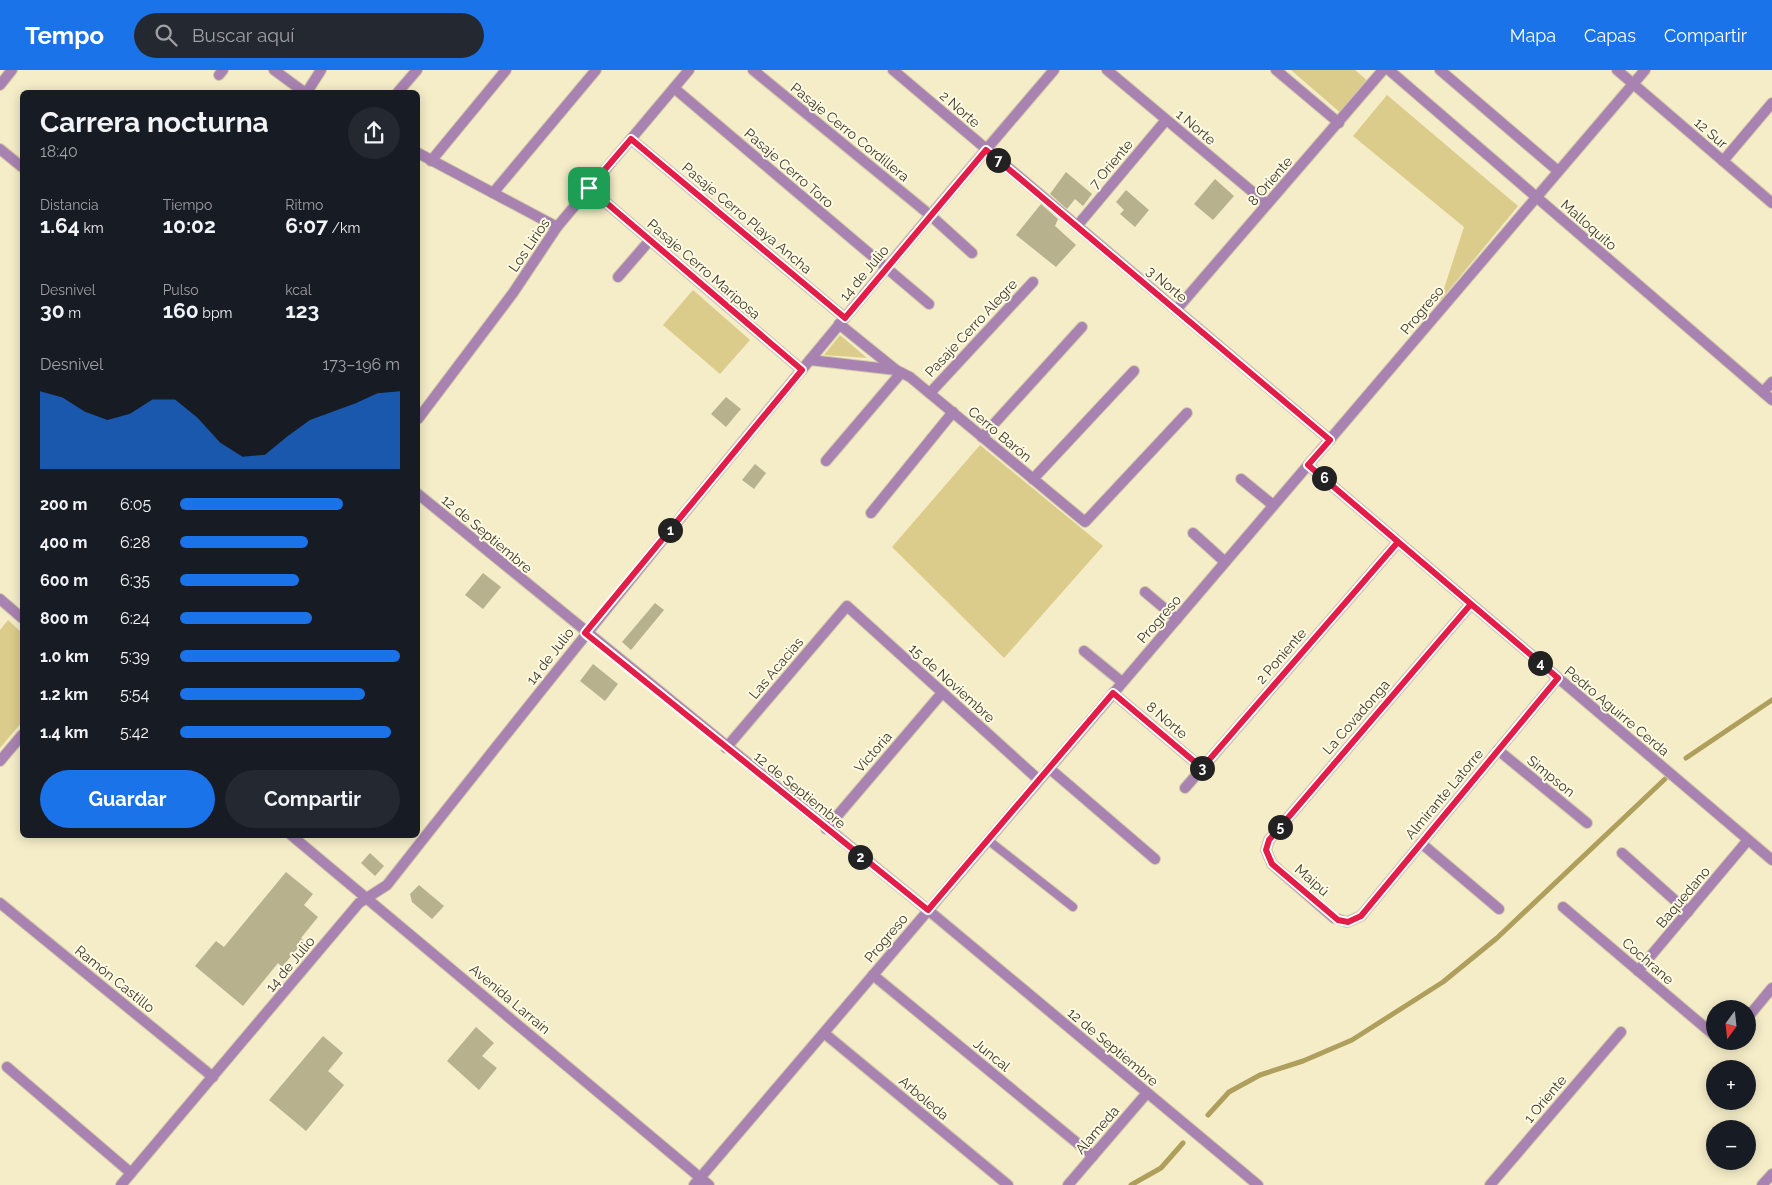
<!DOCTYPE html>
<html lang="es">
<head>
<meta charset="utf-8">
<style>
  :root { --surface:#171b24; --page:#242831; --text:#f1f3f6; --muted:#9ea1a6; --accent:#1a73e8 }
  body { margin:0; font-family:Raleway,sans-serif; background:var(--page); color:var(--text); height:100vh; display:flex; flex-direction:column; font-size:19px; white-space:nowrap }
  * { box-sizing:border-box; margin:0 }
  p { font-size:16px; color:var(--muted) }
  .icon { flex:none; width:28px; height:28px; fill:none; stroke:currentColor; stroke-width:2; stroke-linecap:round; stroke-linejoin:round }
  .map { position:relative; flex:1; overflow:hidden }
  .side { position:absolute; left:20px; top:20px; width:400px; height:748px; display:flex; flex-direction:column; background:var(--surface); border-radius:8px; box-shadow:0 2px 12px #0003 }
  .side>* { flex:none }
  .needle { width:32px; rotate:195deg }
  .controls { position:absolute; left:1706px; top:930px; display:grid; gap:10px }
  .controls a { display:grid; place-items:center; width:50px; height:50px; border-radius:50%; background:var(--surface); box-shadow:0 2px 12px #0003; font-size:25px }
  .pin { position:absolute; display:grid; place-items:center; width:42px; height:42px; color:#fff; margin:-21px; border-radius:10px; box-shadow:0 2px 8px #0006 }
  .km { position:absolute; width:25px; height:25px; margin:-12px; border-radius:50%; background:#222; color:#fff; font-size:14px; line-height:25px; text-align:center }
  .round { display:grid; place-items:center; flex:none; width:52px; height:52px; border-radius:26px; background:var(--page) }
  .head { display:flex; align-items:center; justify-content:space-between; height:85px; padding:0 20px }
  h1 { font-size:28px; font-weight:700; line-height:38px }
  .figures { display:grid; grid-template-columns:repeat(3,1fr); gap:8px; height:85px; padding:5px 20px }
  .figures div { display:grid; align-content:center }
  .figures b { font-size:21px; font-weight:700 }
  .figures small { font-size:14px; font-weight:400 }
  .figures p { font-size:14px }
  .chart { height:140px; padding:10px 20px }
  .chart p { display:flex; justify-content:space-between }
  .chart svg { width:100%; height:90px; margin-top:5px; fill:var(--accent); opacity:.7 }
  .action { display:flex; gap:10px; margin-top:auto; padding:10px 20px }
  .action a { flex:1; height:58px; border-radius:30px; background:var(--accent); color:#fff; font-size:20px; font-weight:700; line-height:58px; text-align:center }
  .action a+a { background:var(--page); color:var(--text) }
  ul { padding:0 20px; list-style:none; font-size:16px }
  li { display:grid; grid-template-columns:80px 60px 1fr; align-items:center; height:38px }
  li i { height:12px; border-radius:6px; background:var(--accent) }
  header { display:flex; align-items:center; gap:30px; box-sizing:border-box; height:70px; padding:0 25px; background:var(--accent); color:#fff }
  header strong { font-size:24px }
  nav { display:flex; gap:28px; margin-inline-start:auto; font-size:18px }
  .search { width:350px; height:45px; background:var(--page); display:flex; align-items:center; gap:12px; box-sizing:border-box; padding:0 18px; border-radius:28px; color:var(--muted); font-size:19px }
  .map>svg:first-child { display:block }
</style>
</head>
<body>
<header>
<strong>Tempo</strong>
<div class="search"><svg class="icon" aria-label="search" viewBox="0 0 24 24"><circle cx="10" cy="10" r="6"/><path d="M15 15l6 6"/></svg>Buscar aquí</div>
<nav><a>Mapa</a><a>Capas</a><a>Compartir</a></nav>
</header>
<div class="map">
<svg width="1772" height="1115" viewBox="0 0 1772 1115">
  <rect width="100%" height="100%" fill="#f5edc8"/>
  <!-- green -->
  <g fill="#dbcc8c">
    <path d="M1291 0H1355L1371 14 1343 45Z"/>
    <path d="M1387 25 1518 136 1440 231 1464 157 1353 66Z"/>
    <path d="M693 220 750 270 720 304 663 255Z"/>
    <path d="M840 265 867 288 824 285Z"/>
    <path d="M980 375 1103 476 1004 588 892 477Z"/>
    <path d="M8 550 22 563V652L0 678V560Z"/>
  </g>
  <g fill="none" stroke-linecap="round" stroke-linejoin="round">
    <!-- stream -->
    <g stroke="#af9f5c" stroke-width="5">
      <path d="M1686 688 1772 630"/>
      <path d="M1208 1045 1229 1022 1260 1005 1303 991 1352 970 1443 912 1497 868 1665 709"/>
      <path d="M1131 1115 1161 1098 1183 1073"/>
    </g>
  </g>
  <!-- building -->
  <g fill="#b8b18d">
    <path d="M1066 102 1092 124 1083 136 1075 129 1067 139 1050 124Z"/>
    <path d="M1215 109 1234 126 1213 150 1194 134Z"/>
    <path d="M1126 120 1149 140 1135 157 1120 144 1124 140 1116 132Z"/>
    <path d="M1041 134 1058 149 1055 156 1076 175 1056 197 1016 165Z"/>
    <path d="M726 327 741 339 726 357 711 344Z"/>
    <path d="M755 394 766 403 754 419 742 410Z"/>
    <path d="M483 503 501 517 483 539 465 525Z"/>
    <path d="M655 533 664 540 631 580 622 572Z"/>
    <path d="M593 594 618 614 605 631 580 611Z"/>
    <path d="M370 783 384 796 375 806 361 793Z"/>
    <path d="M286 802 313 824 304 835 318 847 301 868 304 871 282 897 278 893 243 936 195 896 216 871 224 877Z"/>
    <path d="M419 815 444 836 432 849 412 832 410 824Z"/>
    <path d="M476 957 494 973 482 986 497 998 479 1020 447 991Z"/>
    <path d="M323 966 343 983 328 1001 344 1015 306 1061 269 1030Z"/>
  </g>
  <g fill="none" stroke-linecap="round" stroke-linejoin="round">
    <defs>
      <path id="service" d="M988 770 1073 837"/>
      <g id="minor">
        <path d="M274 0 304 22"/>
        <path d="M753 0 930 145 972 183"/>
        <path d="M893 0 1330 370"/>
        <path d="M1107 0 1267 134"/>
        <path d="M1276 0 1339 53"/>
        <path d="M1440 0 1558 101"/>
        <path d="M1617 0 1772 133"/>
        <path d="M219 5 223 0"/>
        <path d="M0 15 12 0"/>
        <path d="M674 18 929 234"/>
        <path d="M307 22 321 0"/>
        <path d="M398 22 417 0"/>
        <path d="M631 69 845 248"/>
        <path d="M418 83 557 157"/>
        <path d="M431 91 506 0"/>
        <path d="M1723 91 1772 33"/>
        <path d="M589 118 802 300"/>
        <path d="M493 123 596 0"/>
        <path d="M1077 156 1166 50"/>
        <path d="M618 207 650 170"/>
        <path d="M1176 240 1383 0"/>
        <path d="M839 254 896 300 910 307 1085 452 1187 343"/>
        <path d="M810 290 896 300"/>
        <path d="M1763 322 1772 312"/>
        <path d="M930 323 1033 212"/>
        <path d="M418 349 513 223 557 157 689 0"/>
        <path d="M982 367 1082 257"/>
        <path d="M826 391 901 303"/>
        <path d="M1308 395 1772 790"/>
        <path d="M1033 409 1134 301"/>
        <path d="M1241 409 1273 435"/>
        <path d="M871 443 953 342"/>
        <path d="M1193 463 1225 492"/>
        <path d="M1145 522 1177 549"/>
        <path d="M0 529 22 548"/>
        <path d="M1471 534 1269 770 1266 780 1272 794 1334 848 1347 852 1361 846 1558 608"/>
        <path d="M1084 581 1122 612"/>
        <path d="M1113 623 1202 698"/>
        <path d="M726 678 847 536 1039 710"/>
        <path d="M1498 680 1587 753"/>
        <path d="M0 691 22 665"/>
        <path d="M1049 698 1155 789"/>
        <path d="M1185 718 1398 472"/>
        <path d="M826 759 942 623"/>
        <path d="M291 765 709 1115"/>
        <path d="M1421 773 1499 839"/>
        <path d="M1622 783 1688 842"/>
        <path d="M0 833 213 1007"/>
        <path d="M1563 837 1715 966"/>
        <path d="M1638 901 1748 770"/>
        <path d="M873 905 1093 1086"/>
        <path d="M1748 947 1772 918"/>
        <path d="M824 963 1008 1115"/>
        <path d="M7 997 131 1103"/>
        <path d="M694 1115 1645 0"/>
        <path d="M1068 1115 1147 1023"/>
        <path d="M1490 1115 1621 962"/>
      </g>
      <g id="tertiary">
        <path d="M1389 0 1772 330"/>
        <path d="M0 79 22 97"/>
        <path d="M418 424 928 840 1258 1115"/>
        <path d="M121 1115 359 833 387 815C604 539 825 267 1054 0"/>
        <path d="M1762 1115 1772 1104"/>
      </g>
    </defs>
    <!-- service casing -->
    <use href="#service" stroke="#d0c9a8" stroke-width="10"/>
    <!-- minor casing -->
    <use href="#minor" stroke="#d0c9a8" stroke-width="12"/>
    <!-- tertiary casing -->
    <use href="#tertiary" stroke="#d0c9a8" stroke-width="12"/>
    <!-- service -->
    <use href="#service" stroke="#a883b1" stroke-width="8"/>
    <!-- minor -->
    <use href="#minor" stroke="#a883b1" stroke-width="10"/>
    <!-- tertiary -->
    <use href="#tertiary" stroke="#a883b1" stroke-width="10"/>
  </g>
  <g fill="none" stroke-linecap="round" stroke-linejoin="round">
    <defs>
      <path id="route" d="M589 118 802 300 585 563 928 840 1113 623 1202 698 1398 472 1558 608 1361 846 1348 852 1338 850 1272 794 1266 780 1269 770 1471 534 1308 395 1330 370 986 80 845 248 631 69 589 118"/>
    </defs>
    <!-- route casing -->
    <use href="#route" stroke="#fff" stroke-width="10"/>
    <!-- route -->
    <use href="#route" stroke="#e11d48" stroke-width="6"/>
  </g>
  <g text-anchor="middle" stroke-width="4" stroke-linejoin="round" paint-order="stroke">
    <!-- street labels -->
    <g font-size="14" fill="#3a3729" stroke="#fffae4">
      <text transform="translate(960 39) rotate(41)" y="5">2 Norte</text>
      <text transform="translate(1196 57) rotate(40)" y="5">1 Norte</text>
      <text transform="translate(850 62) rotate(39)" y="5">Pasaje Cerro Cordillera</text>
      <text transform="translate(1711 63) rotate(41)" y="5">12 Sur</text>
      <text transform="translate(1111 94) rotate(-50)" y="5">7 Oriente</text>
      <text transform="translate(789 98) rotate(41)" y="5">Pasaje Cerro Toro</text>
      <text transform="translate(1270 111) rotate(-49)" y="5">8 Oriente</text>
      <text transform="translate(747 148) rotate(40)" y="5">Pasaje Cerro Playa Ancha</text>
      <text transform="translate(1589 155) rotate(41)" y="5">Malloquito</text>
      <text transform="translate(529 175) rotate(-56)" y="5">Los Lirios</text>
      <text transform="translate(704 199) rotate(41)" y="5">Pasaje Cerro Mariposa</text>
      <text transform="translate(864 203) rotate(-50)" y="5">14 de Julio</text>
      <text transform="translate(1167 214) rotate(40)" y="5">3 Norte</text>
      <text transform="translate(1422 240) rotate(-50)" y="5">Progreso</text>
      <text transform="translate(971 258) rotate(-47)" y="5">Pasaje Cerro Alegre</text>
      <text transform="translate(1000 364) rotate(40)" y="5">Cerro Barón</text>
      <text transform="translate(487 464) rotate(40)" y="5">12 de Septiembre</text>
      <text transform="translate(1159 549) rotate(-49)" y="5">Progreso</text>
      <text transform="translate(550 586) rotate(-52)" y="5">14 de Julio</text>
      <text transform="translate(1281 586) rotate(-49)" y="5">2 Poniente</text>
      <text transform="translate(776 598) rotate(-50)" y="5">Las Acacias</text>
      <text transform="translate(952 613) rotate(42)" y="5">15 de Noviembre</text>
      <text transform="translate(1617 641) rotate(40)" y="5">Pedro Aguirre Cerda</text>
      <text transform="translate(1356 647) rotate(-49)" y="5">La Covadonga</text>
      <text transform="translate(1167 650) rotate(40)" y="5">8 Norte</text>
      <text transform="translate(873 682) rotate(-49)" y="5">Victoria</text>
      <text transform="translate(1551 706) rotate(39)" y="5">Simpson</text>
      <text transform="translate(800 720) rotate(39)" y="5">12 de Septiembre</text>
      <text transform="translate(1444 724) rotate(-50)" y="5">Almirante Latorre</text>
      <text transform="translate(1312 810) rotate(41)" y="5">Maipú</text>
      <text transform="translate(1683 827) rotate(-50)" y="5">Baquedano</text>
      <text transform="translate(886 868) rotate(-50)" y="5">Progreso</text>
      <text transform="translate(1648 891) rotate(41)" y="5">Cochrane</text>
      <text transform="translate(290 894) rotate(-50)" y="5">14 de Julio</text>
      <text transform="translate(115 909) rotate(39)" y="5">Ramón Castillo</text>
      <text transform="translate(510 929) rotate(40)" y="5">Avenida Larraín</text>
      <text transform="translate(1113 977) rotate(40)" y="5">12 de Septiembre</text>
      <text transform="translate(992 985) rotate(39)" y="5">Juncal</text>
      <text transform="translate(924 1028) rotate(40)" y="5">Arboleda</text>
      <text transform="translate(1545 1029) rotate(-50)" y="5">1 Oriente</text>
      <text transform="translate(1097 1060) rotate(-49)" y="5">Alameda</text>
    </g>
  </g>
</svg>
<div class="controls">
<a><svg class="needle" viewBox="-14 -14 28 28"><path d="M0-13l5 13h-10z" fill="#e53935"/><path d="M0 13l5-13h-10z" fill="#9ea1a6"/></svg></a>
<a>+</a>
<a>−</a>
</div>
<div class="pin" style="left:589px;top:118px;background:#1e9e55"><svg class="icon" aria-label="arrive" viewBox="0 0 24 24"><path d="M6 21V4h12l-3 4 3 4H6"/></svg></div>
<b class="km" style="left:670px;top:460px">1</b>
<b class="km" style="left:860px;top:787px">2</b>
<b class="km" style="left:1202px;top:698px">3</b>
<b class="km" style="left:1540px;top:593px">4</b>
<b class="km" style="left:1280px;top:757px">5</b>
<b class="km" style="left:1324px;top:408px">6</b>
<b class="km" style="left:998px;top:90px">7</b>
<section class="side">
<div class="head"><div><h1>Carrera nocturna</h1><p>18:40</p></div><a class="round"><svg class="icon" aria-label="share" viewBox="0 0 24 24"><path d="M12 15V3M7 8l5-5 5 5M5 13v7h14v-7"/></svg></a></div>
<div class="figures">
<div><p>Distancia</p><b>1.64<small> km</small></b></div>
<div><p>Tiempo</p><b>10:02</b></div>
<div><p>Ritmo</p><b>6:07<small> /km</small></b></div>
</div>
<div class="figures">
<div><p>Desnivel</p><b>30<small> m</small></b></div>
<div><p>Pulso</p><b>160<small> bpm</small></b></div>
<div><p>kcal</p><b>123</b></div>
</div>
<div class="chart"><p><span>Desnivel</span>173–196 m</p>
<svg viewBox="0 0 160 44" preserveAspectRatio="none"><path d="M0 44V6L10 9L20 16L30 20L40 17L50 10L60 10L70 19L80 31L90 38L100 37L110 28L120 20L130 16L140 12L150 7L160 6V44z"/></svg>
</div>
<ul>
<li><b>200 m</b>6:05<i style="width:74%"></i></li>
<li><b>400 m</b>6:28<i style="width:58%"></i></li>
<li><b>600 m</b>6:35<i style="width:54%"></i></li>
<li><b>800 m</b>6:24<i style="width:60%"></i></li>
<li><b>1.0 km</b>5:39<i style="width:100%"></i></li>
<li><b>1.2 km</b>5:54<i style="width:84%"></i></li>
<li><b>1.4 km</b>5:42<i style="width:96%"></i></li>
</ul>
<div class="action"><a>Guardar</a><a>Compartir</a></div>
</section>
</div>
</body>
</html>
